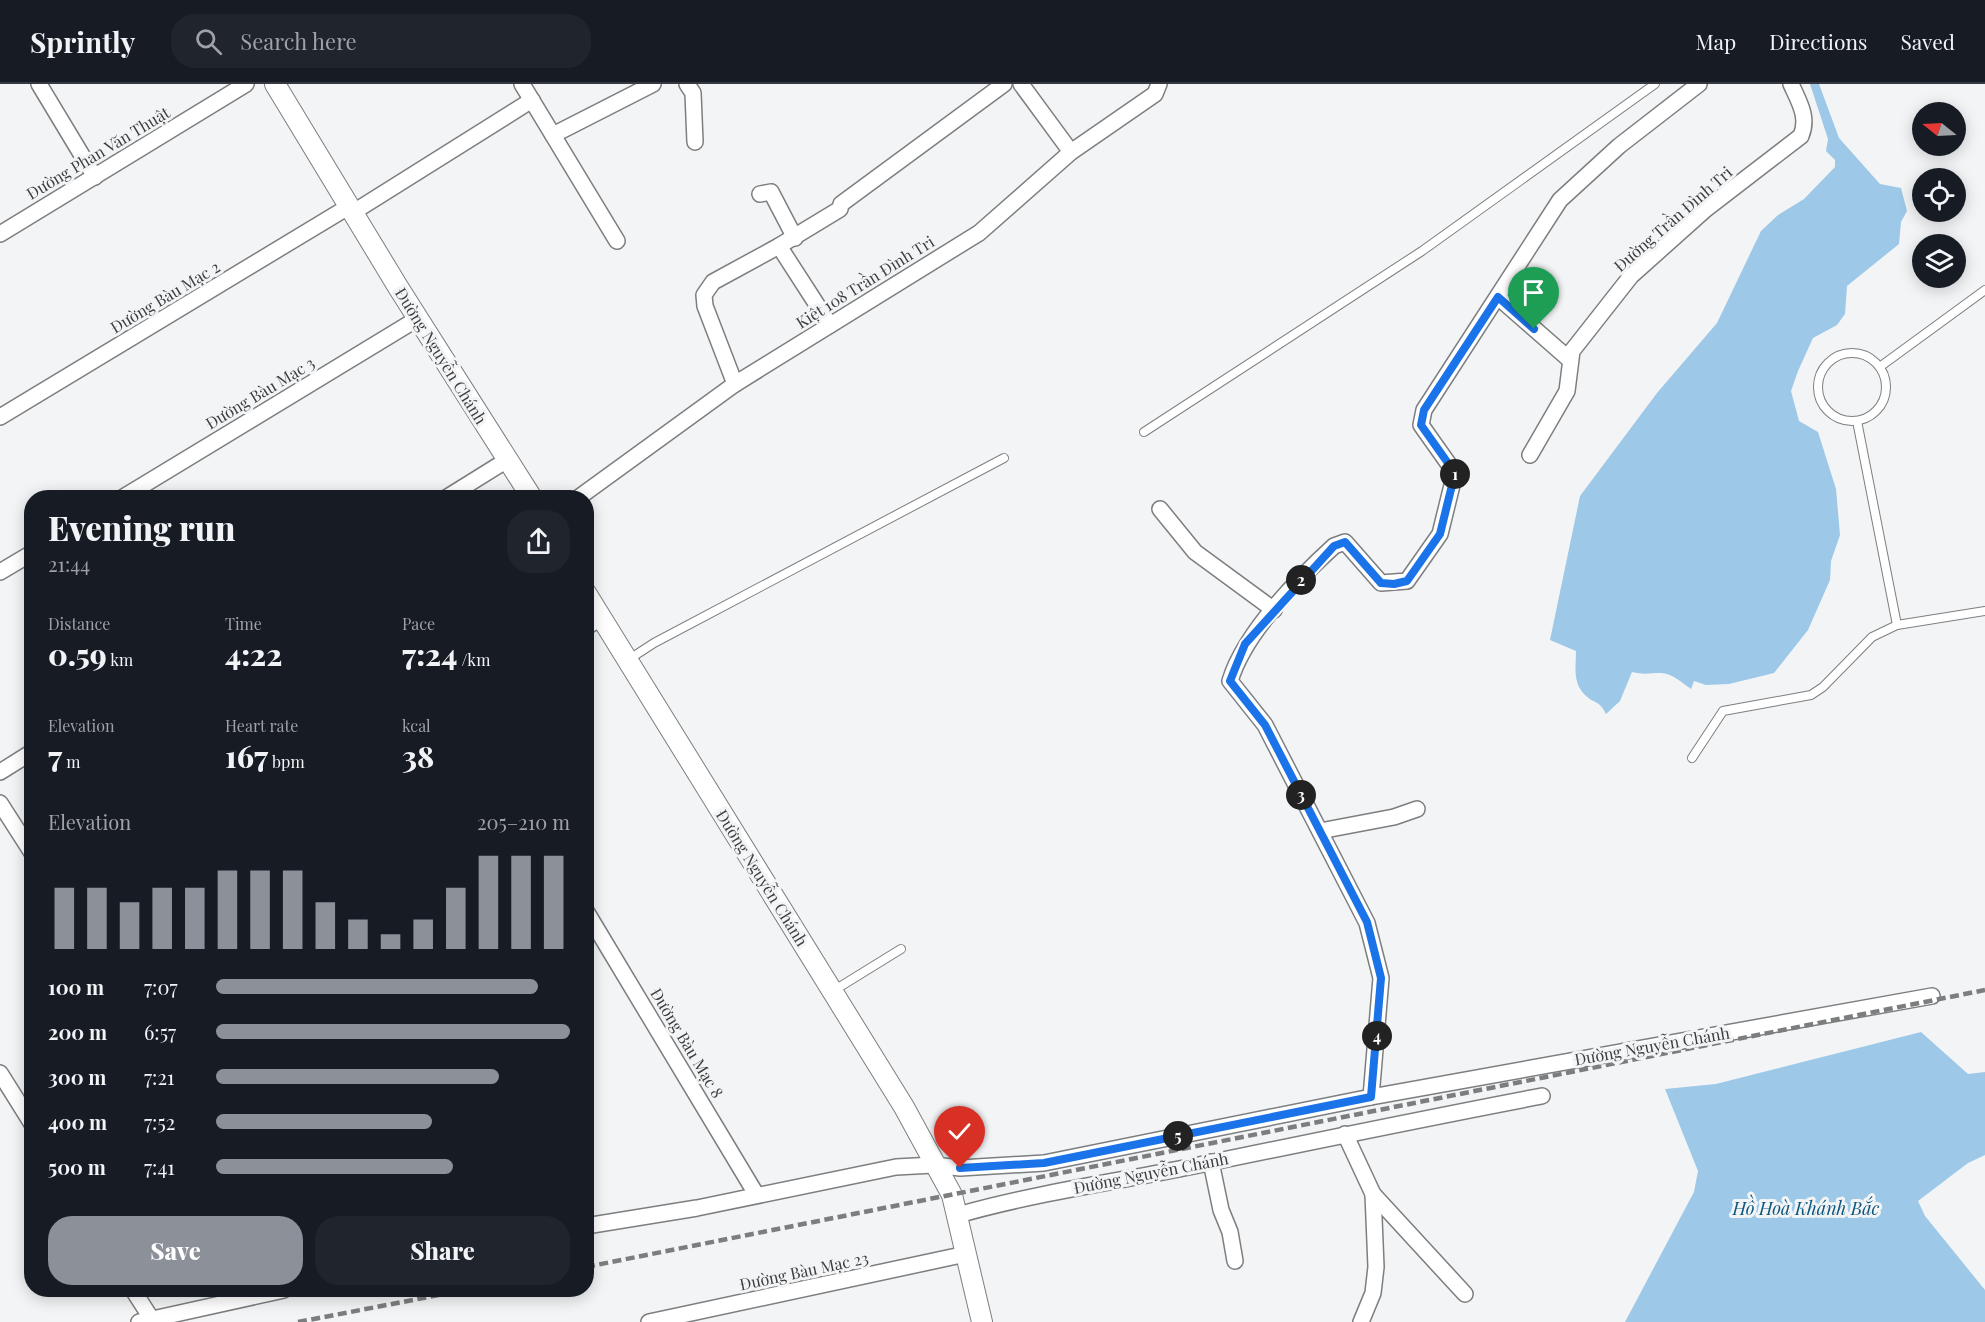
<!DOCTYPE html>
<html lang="en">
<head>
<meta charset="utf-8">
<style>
  :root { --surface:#171b24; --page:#20242c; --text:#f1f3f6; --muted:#9ea1a6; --line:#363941; --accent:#8c9099 }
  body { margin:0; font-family:"Playfair Display",serif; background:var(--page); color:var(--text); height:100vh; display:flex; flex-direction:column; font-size:22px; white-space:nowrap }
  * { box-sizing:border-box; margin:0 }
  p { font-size:20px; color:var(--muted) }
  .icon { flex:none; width:33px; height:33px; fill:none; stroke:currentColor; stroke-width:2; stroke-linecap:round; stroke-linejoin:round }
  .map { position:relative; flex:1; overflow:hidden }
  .side { position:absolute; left:24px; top:406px; width:570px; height:807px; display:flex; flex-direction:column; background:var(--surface); border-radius:24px; box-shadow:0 3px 15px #0003 }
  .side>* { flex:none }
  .needle { width:39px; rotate:288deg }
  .buttons { position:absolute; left:1912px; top:18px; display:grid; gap:12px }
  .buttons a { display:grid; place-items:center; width:54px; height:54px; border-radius:50%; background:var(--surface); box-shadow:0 3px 15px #0003; font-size:30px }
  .pin { position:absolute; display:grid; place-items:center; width:51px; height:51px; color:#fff; margin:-62px -26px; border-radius:50% 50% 50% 0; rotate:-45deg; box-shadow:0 0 6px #0007 }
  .pin .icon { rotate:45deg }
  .km { position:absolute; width:30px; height:30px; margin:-15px; border-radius:50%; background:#222; color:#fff; font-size:16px; line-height:30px; text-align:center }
  .round { display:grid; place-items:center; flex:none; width:63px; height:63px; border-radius:24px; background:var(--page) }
  .head { display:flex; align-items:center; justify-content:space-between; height:102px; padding:0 24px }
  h1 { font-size:33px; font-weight:800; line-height:45px }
  .figures { display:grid; grid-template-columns:repeat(3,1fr); gap:9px; height:102px; padding:6px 24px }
  .figures div { display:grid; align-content:center }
  .figures b { font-size:30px; font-weight:800 }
  .figures small { font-size:16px; font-weight:400 }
  .figures p { font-size:16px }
  .chart { height:168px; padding:12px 24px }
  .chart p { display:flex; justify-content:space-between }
  .chart svg { width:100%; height:108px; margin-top:6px; stroke:var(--accent); stroke-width:6 }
  .cta { display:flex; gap:12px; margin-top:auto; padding:12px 24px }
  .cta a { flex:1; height:69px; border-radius:24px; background:var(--accent); color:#fff; font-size:24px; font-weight:800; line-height:69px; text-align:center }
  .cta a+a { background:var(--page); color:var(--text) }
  ul { padding:0 24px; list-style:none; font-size:20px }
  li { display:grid; grid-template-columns:96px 72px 1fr; align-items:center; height:45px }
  li i { height:15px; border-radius:8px; background:var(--accent) }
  header { display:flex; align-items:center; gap:36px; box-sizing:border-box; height:84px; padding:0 30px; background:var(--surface); border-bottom:2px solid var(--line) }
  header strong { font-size:28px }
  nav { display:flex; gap:33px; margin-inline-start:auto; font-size:21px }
  .search { width:420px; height:54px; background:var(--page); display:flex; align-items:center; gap:15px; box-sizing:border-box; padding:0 21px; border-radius:24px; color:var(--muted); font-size:22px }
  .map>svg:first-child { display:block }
</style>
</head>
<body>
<header>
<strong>Sprintly</strong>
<div class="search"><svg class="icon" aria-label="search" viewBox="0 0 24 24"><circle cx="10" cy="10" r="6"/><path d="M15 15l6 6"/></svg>Search here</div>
<nav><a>Map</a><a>Directions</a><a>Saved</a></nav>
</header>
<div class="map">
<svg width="1985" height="1238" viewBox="0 0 1985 1238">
  <rect width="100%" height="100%" fill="#f3f4f6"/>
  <!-- water -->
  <g fill="#9dc8e7">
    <path d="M1810 0H1819L1839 54 1880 100 1901 104 1907 127 1901 138 1899 160 1847 202 1845 230 1837 241 1813 254 1798 287 1791 307 1799 337 1818 348 1836 405 1840 451 1831 477 1830 496 1808 546 1774 589 1729 600 1706 601 1694 597 1691 605C1682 599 1672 589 1661 589 1650 589 1644 591 1632 588L1620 617 1606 630C1599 616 1595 620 1586 612 1572 599 1576 583 1576 567L1550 556 1580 412 1657 309 1717 239 1761 147 1778 131 1804 115 1835 83V76L1826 67 1828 55Z"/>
    <path d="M1921 948 1968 990 1985 988V1071L1968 1079 1918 1117 1925 1132 1985 1206V1238H1625L1694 1108 1698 1087 1665 1005 1716 1000Z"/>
  </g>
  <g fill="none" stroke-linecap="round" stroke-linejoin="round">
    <defs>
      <g id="service">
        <circle cx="1852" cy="303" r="34"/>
        <path d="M1881 282 1985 206"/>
        <path d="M1857 337 1897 541 1985 527"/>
        <path d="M1144 348 1422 167 1655 0"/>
        <path d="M628 576 654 559 1004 374"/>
        <path d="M1692 674 1723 627 1811 611 1823 603 1872 553 1897 541"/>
        <path d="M833 907 901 865"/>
      </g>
      <g id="minor">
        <path d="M39 0 95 93"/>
        <path d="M522 0 617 157"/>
        <path d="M687 0 693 9 695 58"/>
        <path d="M1021 0 1071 68"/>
        <path d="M553 51 653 0"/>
        <path d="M760 110 771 108 795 154"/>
        <path d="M352 129 532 16"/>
        <path d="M0 150 246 0"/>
        <path d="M1498 213 1570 276"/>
        <path d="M830 241 779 162 840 125 841 120 1004 0"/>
        <path d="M735 300 705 222 704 211 713 198 779 162"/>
        <path d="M0 333 348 123"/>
        <path d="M1530 371 1567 307 1572 267 1631 192 1706 125 1801 52C1809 33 1799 18 1791 0"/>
        <path d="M122 414 417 235"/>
        <path d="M446 414 507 376"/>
        <path d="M578 414 735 300 979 149 1071 68 1155 10 1159 0"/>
        <path d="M1160 425 1195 468 1274 526"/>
        <path d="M0 488 32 469"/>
        <path d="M586 543 601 534"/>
        <path d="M0 688 32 668"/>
        <path d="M0 719 32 769"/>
        <path d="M1320 747 1394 733 1417 725"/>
        <path d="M586 827 756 1110"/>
        <path d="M0 989 32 1040"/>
        <path d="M1371 1013 1381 894 1367 839 1265 641 1230 597C1244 550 1298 495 1334 462L1345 458 1381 499 1407 497 1440 450 1455 389 1421 341 1424 326 1560 116 1619 62 1699 0"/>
        <path d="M1345 1050 1373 1110 1465 1210"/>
        <path d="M1211 1078 1221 1126 1230 1148 1235 1177"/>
        <path d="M958 1131C1035 1109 1115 1098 1194 1082 1310 1058 1426 1034 1542 1012"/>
        <path d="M586 1142 697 1124 896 1083 934 1081 960 1084 1044 1079 1371 1013 1932 912"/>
        <path d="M133 1206 151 1234"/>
        <path d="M139 1238 284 1206"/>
        <path d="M649 1238 966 1170"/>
        <path d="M1361 1238 1373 1209 1376 1183 1373 1110"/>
      </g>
      <g id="tertiary">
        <path d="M275 0 398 203 532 414"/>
        <path d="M586 509 904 1023 952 1111 982 1238"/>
      </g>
    </defs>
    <!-- service casing -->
    <use href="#service" stroke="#7d7e7f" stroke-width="10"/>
    <!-- minor casing -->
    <use href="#minor" stroke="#7d7e7f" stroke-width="18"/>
    <!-- tertiary casing -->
    <use href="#tertiary" stroke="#7d7e7f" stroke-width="22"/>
    <!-- service -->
    <use href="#service" stroke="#fff" stroke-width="8"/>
    <!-- minor -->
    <use href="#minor" stroke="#fff" stroke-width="15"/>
    <!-- tertiary -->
    <use href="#tertiary" stroke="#fff" stroke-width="20"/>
    <!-- rail -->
    <g stroke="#7c7d7e" stroke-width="4.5" stroke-dasharray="9 4.5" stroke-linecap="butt">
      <path d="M586 1183 1985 906"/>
      <path d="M298 1238 465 1206"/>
    </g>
  </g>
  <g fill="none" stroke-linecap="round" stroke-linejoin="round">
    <defs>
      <path id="route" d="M960 1084 1044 1079 1371 1013 1381 894 1367 838 1265 641 1230 597 1245 560 1334 462 1345 458 1381 499 1394 500 1407 497 1440 450 1455 389 1421 341 1424 326 1498 213 1534 245"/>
    </defs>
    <!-- route casing -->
    <use href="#route" stroke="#fff" stroke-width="12"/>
    <!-- route -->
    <use href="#route" stroke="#1a73e8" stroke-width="8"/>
  </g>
  <g text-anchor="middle" stroke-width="6" stroke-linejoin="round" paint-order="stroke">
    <!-- street labels -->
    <g font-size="16" fill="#3c3d3d" stroke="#f3f4f6">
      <text transform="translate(98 69) rotate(-31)" y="6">Đường Phan Văn Thuật</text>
      <text transform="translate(1673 135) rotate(-41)" y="6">Đường Trần Đình Tri</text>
      <text transform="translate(865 198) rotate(-32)" y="6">Kiệt 108 Trần Đình Tri</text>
      <text transform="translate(165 213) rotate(-31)" y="6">Đường Bàu Mạc 2</text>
      <text transform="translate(441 272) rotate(58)" y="6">Đường Nguyễn Chánh</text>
      <text transform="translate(260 309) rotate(-31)" y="6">Đường Bàu Mạc 3</text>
      <text transform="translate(762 794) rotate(58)" y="6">Đường Nguyễn Chánh</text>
      <text transform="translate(687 959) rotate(59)" y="6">Đường Bàu Mạc 8</text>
      <text transform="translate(1652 962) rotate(-10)" y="6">Đường Nguyễn Chánh</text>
      <text transform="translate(1151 1089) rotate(-11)" y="6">Đường Nguyễn Chánh</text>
      <text transform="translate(804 1187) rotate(-12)" y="6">Đường Bàu Mạc 23</text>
    </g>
    <!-- water labels -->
    <g font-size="18" font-style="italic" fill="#0c567e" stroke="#f3f4f6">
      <text x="1806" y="1131">Hồ Hoà Khánh Bắc</text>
    </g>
  </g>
</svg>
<div class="buttons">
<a><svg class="needle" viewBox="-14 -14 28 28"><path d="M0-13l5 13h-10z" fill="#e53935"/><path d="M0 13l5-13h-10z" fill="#9ea1a6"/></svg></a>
<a><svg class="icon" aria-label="locate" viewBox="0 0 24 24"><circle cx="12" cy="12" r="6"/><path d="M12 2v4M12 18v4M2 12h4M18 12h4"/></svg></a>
<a><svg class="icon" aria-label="layers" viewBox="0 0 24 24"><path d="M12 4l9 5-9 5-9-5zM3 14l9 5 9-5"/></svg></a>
</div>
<div class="pin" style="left:1534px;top:245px;background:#1e9e55"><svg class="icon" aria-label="arrive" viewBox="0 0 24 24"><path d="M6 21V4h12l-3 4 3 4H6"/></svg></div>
<div class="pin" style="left:960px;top:1084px;background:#d93025"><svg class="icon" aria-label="check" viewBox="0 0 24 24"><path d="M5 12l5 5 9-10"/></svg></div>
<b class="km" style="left:1455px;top:390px">1</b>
<b class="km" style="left:1301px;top:496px">2</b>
<b class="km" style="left:1301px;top:711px">3</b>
<b class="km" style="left:1377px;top:952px">4</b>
<b class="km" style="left:1178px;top:1052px">5</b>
<section class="side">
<div class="head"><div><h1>Evening run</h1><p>21:44</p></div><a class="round"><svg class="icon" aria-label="share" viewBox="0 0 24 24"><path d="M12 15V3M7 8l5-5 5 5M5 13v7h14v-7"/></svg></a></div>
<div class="figures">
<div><p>Distance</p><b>0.59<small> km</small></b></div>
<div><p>Time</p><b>4:22</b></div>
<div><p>Pace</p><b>7:24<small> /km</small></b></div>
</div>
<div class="figures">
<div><p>Elevation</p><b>7<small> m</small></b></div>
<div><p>Heart rate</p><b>167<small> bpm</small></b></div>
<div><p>kcal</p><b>38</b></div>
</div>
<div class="chart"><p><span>Elevation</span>205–210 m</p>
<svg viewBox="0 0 160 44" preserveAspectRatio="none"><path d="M5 44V19M15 44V19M25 44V25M35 44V19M45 44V19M55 44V12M65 44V12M75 44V12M85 44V25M95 44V32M105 44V38M115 44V32M125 44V19M135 44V6M145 44V6M155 44V6"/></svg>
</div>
<ul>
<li><b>100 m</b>7:07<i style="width:91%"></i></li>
<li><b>200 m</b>6:57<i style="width:100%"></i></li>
<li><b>300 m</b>7:21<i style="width:80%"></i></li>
<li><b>400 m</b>7:52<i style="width:61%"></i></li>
<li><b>500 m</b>7:41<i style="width:67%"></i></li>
</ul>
<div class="cta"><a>Save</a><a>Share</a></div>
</section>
</div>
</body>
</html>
